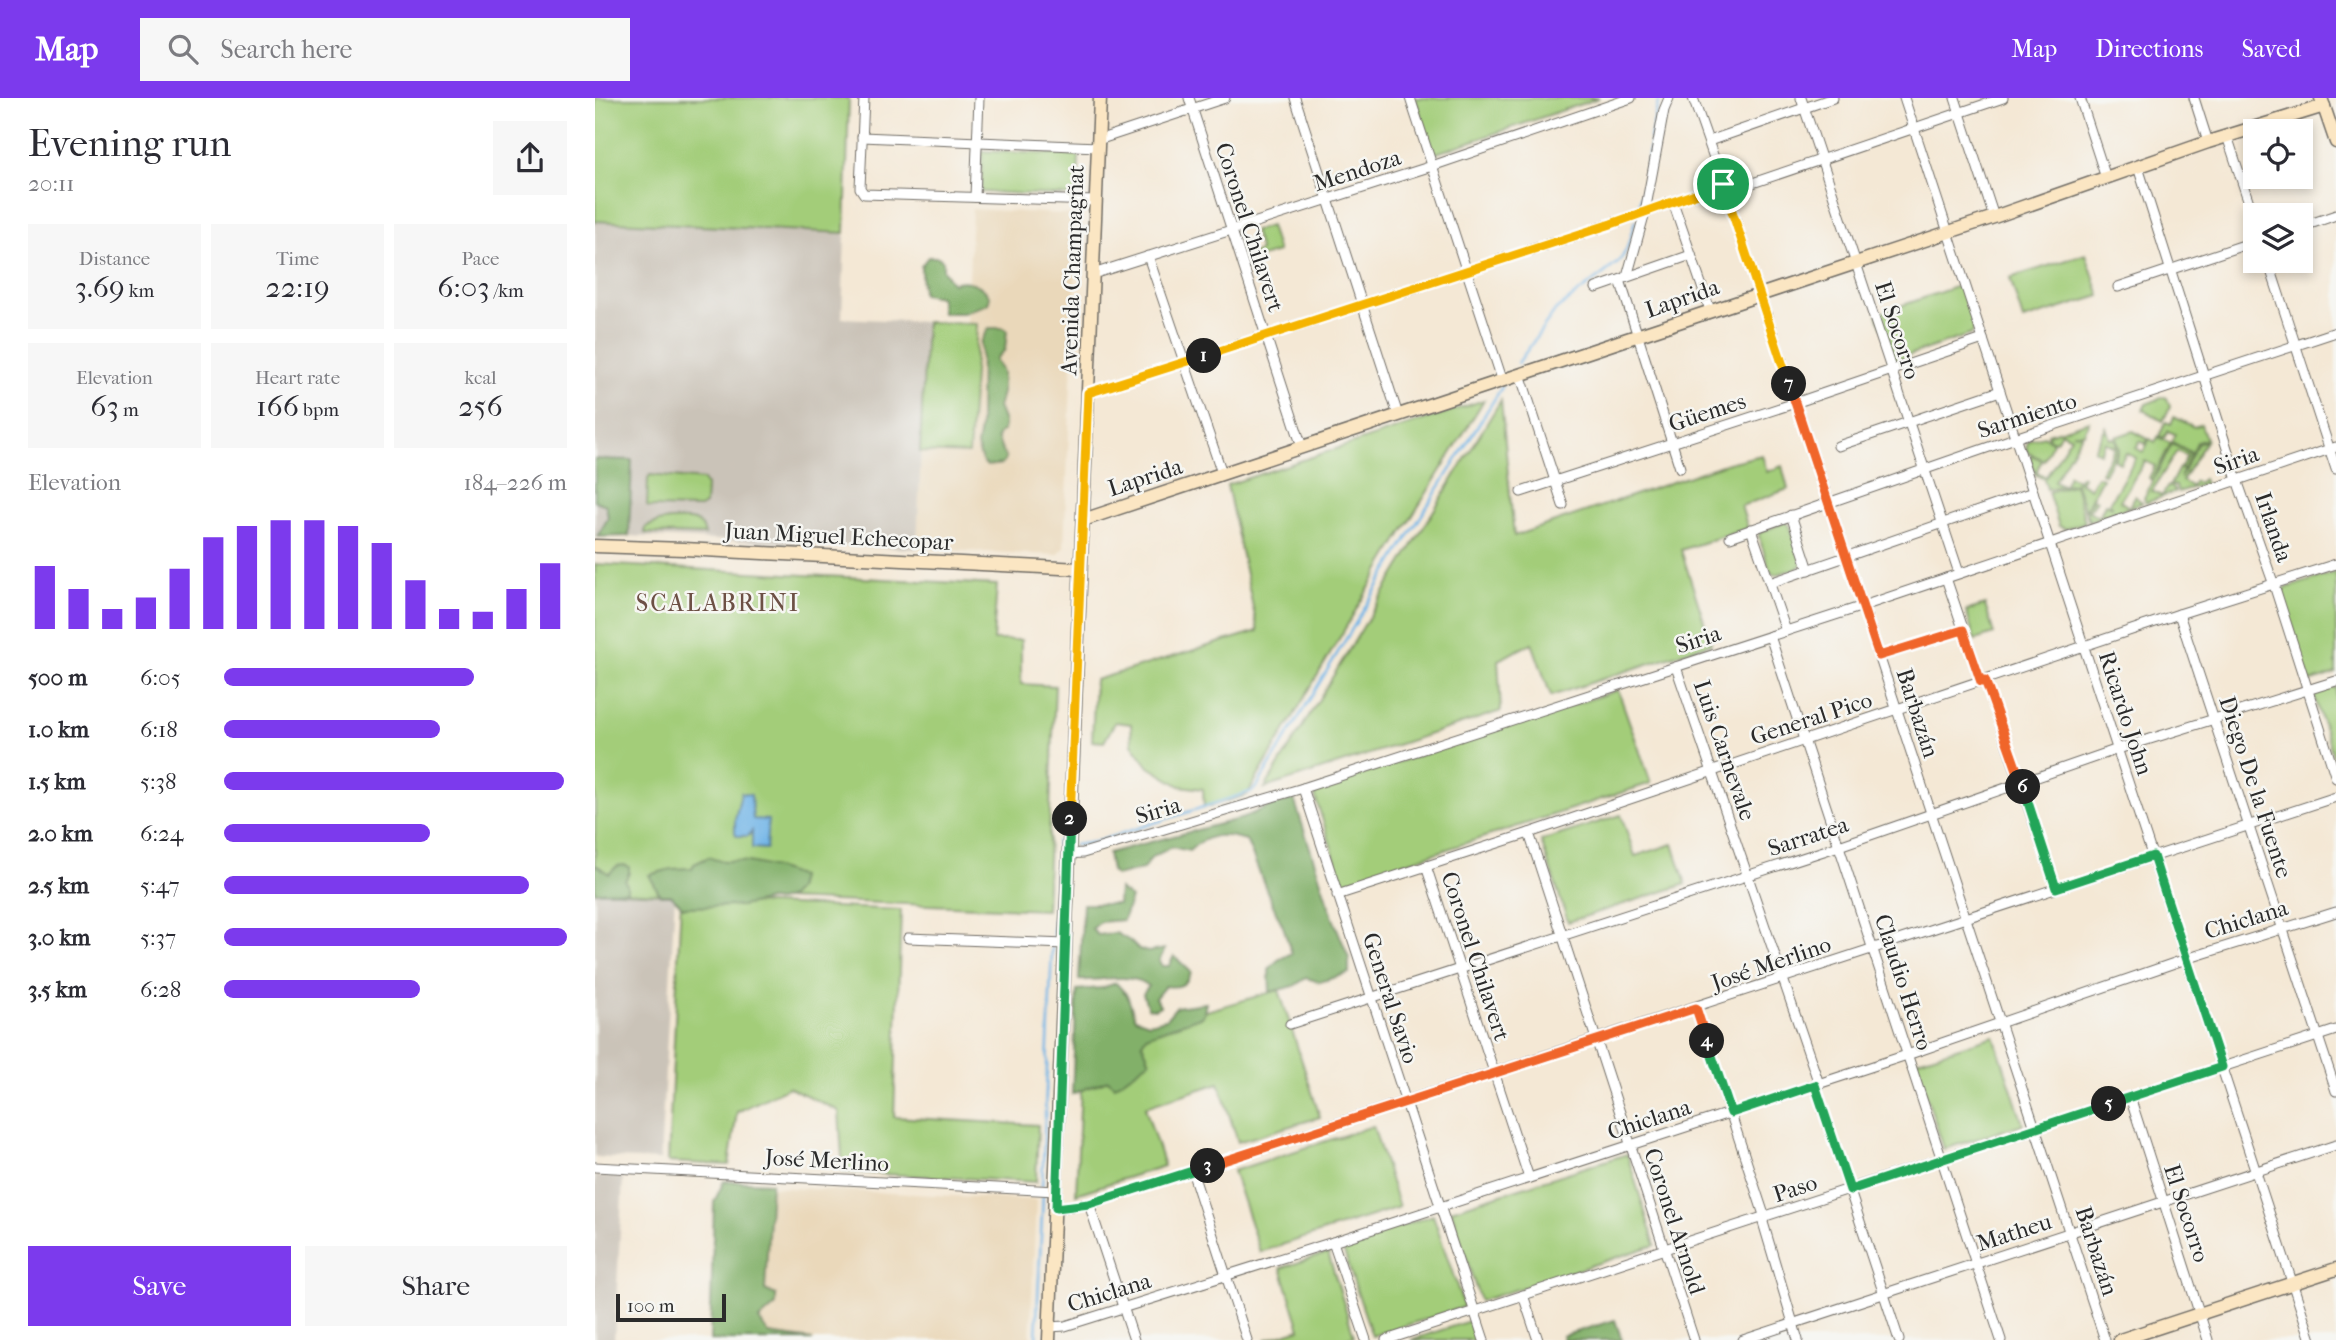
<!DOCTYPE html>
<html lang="en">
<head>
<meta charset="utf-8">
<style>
  :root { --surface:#fff; --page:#f7f7f7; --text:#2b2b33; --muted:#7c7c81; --accent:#7c3aed }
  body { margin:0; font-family:"IM FELL French Canon",serif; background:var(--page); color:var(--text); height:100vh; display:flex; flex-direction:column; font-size:26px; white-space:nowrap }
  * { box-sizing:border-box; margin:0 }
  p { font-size:23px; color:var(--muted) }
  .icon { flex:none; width:38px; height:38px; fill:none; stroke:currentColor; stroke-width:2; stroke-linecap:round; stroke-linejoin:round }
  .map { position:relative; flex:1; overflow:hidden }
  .sheet { display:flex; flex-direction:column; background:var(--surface); width:595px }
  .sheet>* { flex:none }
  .controls { position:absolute; left:1648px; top:21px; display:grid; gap:14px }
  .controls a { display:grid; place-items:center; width:70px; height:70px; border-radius:0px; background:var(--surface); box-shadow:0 4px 10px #0003; font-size:35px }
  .scale { position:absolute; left:21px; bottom:18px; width:110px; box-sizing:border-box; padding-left:7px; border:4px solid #2b2b2b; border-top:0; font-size:19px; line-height:24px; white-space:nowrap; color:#2b2b2b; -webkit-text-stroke:5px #f6f6f2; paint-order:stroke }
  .pin { position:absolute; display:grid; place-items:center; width:60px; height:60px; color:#fff; margin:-30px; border:4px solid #fff; border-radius:50%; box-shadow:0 2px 7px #0007 }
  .km { position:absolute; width:35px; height:35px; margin:-18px; border-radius:50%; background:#222; color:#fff; font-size:19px; line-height:35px; text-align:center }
  .round { display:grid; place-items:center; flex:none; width:74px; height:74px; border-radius:0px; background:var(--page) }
  .summary { display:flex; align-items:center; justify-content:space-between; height:119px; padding:0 28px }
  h1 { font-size:38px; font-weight:600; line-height:52px }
  .stats { display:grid; grid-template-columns:repeat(3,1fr); gap:10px; height:119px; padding:7px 28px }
  .stats div { display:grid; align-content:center; border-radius:0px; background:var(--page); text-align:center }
  .stats b { font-size:30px; font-weight:600 }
  .stats small { font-size:19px; font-weight:400 }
  .stats p { font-size:19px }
  .chart { height:196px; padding:14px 28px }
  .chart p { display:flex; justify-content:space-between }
  .chart svg { width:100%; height:126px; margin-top:7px; stroke:var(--accent); stroke-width:6 }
  .action { display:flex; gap:14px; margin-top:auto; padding:14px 28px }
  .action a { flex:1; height:80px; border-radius:0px; background:var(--accent); color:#fff; font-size:28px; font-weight:600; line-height:80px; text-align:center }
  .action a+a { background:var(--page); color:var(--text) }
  ul { padding:0 28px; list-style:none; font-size:23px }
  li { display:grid; grid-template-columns:112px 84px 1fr; align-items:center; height:52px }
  li i { height:18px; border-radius:9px; background:var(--accent) }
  header { display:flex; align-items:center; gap:42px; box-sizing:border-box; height:98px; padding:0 35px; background:var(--accent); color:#fff }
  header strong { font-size:33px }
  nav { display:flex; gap:38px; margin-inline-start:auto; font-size:24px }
  .search { width:490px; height:63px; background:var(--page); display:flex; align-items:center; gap:18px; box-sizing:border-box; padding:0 24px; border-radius:0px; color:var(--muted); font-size:26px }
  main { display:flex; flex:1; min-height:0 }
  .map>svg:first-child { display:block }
</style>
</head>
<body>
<header>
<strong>Map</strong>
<div class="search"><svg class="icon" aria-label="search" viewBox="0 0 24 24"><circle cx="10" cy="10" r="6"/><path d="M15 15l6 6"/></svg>Search here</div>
<nav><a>Map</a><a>Directions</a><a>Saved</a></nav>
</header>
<main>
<section class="sheet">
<div class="summary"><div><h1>Evening run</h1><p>20:11</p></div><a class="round"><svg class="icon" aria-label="share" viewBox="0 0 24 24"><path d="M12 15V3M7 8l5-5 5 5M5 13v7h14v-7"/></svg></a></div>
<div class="stats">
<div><p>Distance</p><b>3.69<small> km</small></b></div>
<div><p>Time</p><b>22:19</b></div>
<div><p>Pace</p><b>6:03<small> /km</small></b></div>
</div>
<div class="stats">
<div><p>Elevation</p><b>63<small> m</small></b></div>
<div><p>Heart rate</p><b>166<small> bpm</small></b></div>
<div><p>kcal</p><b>256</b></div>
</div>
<div class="chart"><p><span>Elevation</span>184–226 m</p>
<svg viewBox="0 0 160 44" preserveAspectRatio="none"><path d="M5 44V22M15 44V30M25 44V37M35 44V33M45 44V23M55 44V12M65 44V8M75 44V6M85 44V6M95 44V8M105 44V14M115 44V27M125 44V37M135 44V38M145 44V30M155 44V21"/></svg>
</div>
<ul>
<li><b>500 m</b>6:05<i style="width:73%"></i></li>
<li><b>1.0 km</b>6:18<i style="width:63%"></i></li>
<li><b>1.5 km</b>5:38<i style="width:99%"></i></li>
<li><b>2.0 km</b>6:24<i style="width:60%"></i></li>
<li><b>2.5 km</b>5:47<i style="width:89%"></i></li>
<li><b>3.0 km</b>5:37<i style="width:100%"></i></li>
<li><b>3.5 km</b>6:28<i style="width:57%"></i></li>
</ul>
<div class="action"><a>Save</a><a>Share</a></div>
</section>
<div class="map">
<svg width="1741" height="1242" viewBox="0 0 1741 1242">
  <rect width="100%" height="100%" fill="#f6f6f2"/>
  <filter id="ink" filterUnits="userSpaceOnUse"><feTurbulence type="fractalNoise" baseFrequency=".0143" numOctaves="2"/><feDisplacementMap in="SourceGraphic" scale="14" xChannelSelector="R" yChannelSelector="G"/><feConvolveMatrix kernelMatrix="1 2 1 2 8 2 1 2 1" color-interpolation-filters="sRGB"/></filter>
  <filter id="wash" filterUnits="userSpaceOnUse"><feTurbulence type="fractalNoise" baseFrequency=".00686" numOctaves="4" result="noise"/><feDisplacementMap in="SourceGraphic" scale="28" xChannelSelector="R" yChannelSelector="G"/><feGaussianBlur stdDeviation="1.57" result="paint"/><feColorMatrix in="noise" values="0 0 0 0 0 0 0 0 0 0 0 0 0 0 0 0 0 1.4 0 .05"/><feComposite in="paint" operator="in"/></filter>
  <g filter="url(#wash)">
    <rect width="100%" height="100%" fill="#f4e8d5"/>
    <!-- built -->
    <g fill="#ead8ba">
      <path d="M377 111 483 117 469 449 463 457 322 451 331 224 372 226Z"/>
      <path d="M131 1087 441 1102 435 1242H124Z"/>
    </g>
    <!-- industrial -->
    <g fill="#cac3b8">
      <path d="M0 123 250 135 247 220 331 224 322 451 34 438 0 439Z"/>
      <path d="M0 793 80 797 65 1062 0 1059Z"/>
      <path d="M0 1078 28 1079 19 1242H0Z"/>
    </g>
    <!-- green -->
    <g fill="#a3cd79" stroke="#677c52" stroke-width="2">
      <path d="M0 0H254L250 135 0 123Z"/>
      <path d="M820 0H1004L839 56Z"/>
      <path d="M387 53 484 57 483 98 386 94Z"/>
      <path d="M675 128 683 154 659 161 657 156 665 153 659 133Z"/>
      <path d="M1491 156 1505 198 1428 222 1415 180Z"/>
      <path d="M1366 187 1380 229 1377 236 1302 261 1298 260 1282 216Z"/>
      <path d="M331 224 382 226 374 356 325 354Z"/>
      <path d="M1569 299 1572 300 1575 309 1568 323 1548 312 1551 306Z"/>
      <path d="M889 302 791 461 652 697 609 710 608 691 585 688 554 669 537 646 536 626 520 624 509 644 497 643 500 582 663 533 632 387Z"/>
      <path d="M906 302 919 438 1133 365 1167 357 1172 374 1187 368 1193 391 1146 408 1153 430 1086 452 1116 545 956 598 937 545 903 562 906 613 670 690Z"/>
      <path d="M1579 319 1599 329 1606 326 1611 341 1602 344 1597 355 1577 344 1580 336 1573 333 1569 340 1564 338 1571 324 1576 326Z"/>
      <path d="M1494 323 1489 335H1477L1487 336 1459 383 1469 388 1474 377 1482 382 1480 385 1452 391 1449 381 1440 376 1434 359 1439 358 1447 362 1441 374 1451 379 1476 339 1466 334 1461 343 1454 341 1453 336Z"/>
      <path d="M1511 329 1515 341 1519 340 1523 350 1509 376 1506 374 1520 349 1510 344 1505 355 1499 352Z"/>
      <path d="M1538 333 1553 341 1551 346 1545 343 1541 350 1548 354 1555 341 1560 344 1563 339 1576 345 1557 382 1554 380 1560 368 1550 363 1525 403 1534 409 1540 398 1547 405 1494 423 1491 414 1498 400 1502 402 1494 413 1504 419 1510 406 1518 409 1514 405 1541 360 1531 355 1525 365 1519 362 1524 351 1521 339Z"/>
      <path d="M1449 338 1458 344 1449 362 1433 355 1431 349 1434 342Z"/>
      <path d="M1611 343 1587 383 1596 388 1600 383 1603 385 1608 381 1610 386 1583 394 1581 388 1575 387 1584 370 1588 372 1585 380 1603 345Z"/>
      <path d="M1577 346 1596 356 1589 371 1586 369 1592 358 1582 353 1557 393 1567 398 1573 388 1579 391 1580 394 1551 405 1549 400Z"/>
      <path d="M55 377 108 382 111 388 110 407 105 410 54 409 52 408 53 380Z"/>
      <path d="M1485 378 1488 379 1485 385 1495 390 1502 378 1507 380 1490 412 1481 386Z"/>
      <path d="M1480 386 1490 424 1470 431 1464 428 1453 394Z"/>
      <path d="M75 422C89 422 107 418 110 437L50 435 51 429 63 424Z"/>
      <path d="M1190 424 1195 428 1207 465 1203 470 1180 477 1175 473 1164 439V435Z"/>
      <path d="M0 466 402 487 398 542H426V586L460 588 451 812 0 793Z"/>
      <path d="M1741 474V575L1715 584 1685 492Z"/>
      <path d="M1390 507 1399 536 1380 542 1371 513Z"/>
      <path d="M1741 589V666L1718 596Z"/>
      <path d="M1023 592 1056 685 748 785 718 692Z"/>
      <path d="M1026 717 1040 758 1078 746 1091 786 973 824 946 743Z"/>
      <path d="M86 802 306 812 299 1019 443 1027 441 1084 248 1074 244 1013 194 989 142 1014 134 1067 73 1064Z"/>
      <path d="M684 892 725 1019 643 1044 624 985 550 1009 569 1068 481 1096 486 988 539 934Z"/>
      <path d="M1399 938 1428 1026 1349 1051 1320 963Z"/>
      <path d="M778 1028 804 1109 665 1154 638 1073Z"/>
      <path d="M1032 1056 1060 1147 885 1203 856 1112Z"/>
      <path d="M838 1117 869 1209 777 1238 747 1148Z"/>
      <path d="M733 1155 759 1238 746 1242H670L705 1231 686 1170Z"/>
      <path d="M874 1223 880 1242H816Z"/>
    </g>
    <!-- forest -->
    <g fill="#82b069" stroke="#566e4a" stroke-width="2">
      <path d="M333 159H343L348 163V172L357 185C372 180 387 186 395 199L393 206 368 215H347L345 199 327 196 326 168Z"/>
      <path d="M394 230H408L412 233 410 252 400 261 407 274V294L403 309 409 324 408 333 404 336 402 340 411 361 407 366 392 368 387 363 382 348 385 330 386 244Z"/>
      <path d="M0 361 37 362 34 438 2 439 13 420 11 407 0 403Z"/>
      <path d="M699 701 738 820 754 860V875L725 884 711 880 699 888 675 894 674 871 683 862 697 855C692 845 691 833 686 824 672 797 663 769 651 742 627 735 613 735 594 753L577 749 557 759 548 771 521 778 516 773 513 755 648 720 670 710Z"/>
      <path d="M114 759C124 765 135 762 146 763 167 766 186 771 205 779L202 792 195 799 183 803 174 802 147 808 88 809 76 797H65L54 777 76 771 97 770 99 766Z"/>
      <path d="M0 766 14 776 22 768 29 767 34 769V775L30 783 32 787V793L0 794Z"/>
      <path d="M524 791 536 800 528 822 505 824 497 831 503 837 521 835 535 843 543 851 553 854 570 851 564 863 567 868H574L579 858 596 874C592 888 583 890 570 888L560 900 565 908 560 911 553 910 548 896 554 888C533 873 508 884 484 882L488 806H523Z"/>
      <path d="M521 885 532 897 540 920 554 925 571 921 581 909 611 905 608 918 551 938 547 945 555 963 520 988 513 982 477 996 482 892 507 890Z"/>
      <path d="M129 1083 176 1085 170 1192 181 1197V1207L164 1222 174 1236 218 1242H115L119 1104Z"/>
      <path d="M1020 1222 1027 1242H968L967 1238Z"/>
    </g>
    <!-- water -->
    <path fill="#72b5e7" stroke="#4e7089" stroke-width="2" d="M146 695 156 697 158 721 173 722 171 751 157 750V733L153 738H142L140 735V721Z"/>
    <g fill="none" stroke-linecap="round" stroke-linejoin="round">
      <!-- stream -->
      <g stroke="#72b5e7" stroke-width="2.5">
        <path d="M1043 111 1050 84 1056 37 1064 0"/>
        <path d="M923 265 961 212 1025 163 1032 150 1040 123"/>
        <path d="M462 731 463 724"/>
        <path d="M480 747 500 744 658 693 663 687 798 463 907 289"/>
        <path d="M458 841 462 743"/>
        <path d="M447 1088 457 850"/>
        <path d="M441 1242 448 1097"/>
      </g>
    </g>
  </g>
  <g filter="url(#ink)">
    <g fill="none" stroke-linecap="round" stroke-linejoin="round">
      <defs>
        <g id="street">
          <path d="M269 0 265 90 269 96 501 103"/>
          <path d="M594 0 707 349"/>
          <path d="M700 0 803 317"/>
          <path d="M815 0 907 281"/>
          <path d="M1098 0 1131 94 1510 1242"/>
          <path d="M1206 0 1364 475"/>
          <path d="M1309 0 1716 1242"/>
          <path d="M1360 0 1399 119"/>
          <path d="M1485 0 1511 80"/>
          <path d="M1599 0 1613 44"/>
          <path d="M1632 38 1661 126"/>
          <path d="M267 39 503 49"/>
          <path d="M503 42 630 0"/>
          <path d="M1114 43 1238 0"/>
          <path d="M1543 69 1642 382 1679 487 1741 680"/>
          <path d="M1131 94 1408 0"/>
          <path d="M380 99 384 0"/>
          <path d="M1078 104 1115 212"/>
          <path d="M1706 129 1741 117"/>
          <path d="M553 158 627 375"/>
          <path d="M1673 163 1741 371"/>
          <path d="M498 176 837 68 1036 0"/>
          <path d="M1032 179 1050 114 1069 12 1074 0"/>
          <path d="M1025 182 1085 370"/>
          <path d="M1523 189 1661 143"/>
          <path d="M1001 190 1096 157"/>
          <path d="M925 276 968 407"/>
          <path d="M493 295 1016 126 1128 86"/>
          <path d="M1243 348 1405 293"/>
          <path d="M926 394 1200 305 1388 241"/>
          <path d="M1196 417 1214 472"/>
          <path d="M1156 431 1191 533"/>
          <path d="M1135 439 1420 340 1741 234"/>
          <path d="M1351 480 1386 584"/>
          <path d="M1175 485 1438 394"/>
          <path d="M1584 516 1741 993"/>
          <path d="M1175 538 1406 1242"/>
          <path d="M1285 558 1368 532"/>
          <path d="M1081 569 1224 986"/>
          <path d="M1390 582 1461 790"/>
          <path d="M708 690 889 1242"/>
          <path d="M934 735 1099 1242"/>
          <path d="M473 756 488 755 708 690 1268 508 1741 349"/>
          <path d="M831 768 934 1080"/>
          <path d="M742 797 934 735 1584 516 1741 466"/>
          <path d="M313 840 471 846"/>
          <path d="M1101 910 1170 1120"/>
          <path d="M695 926 1244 748 1523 651 1741 583"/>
          <path d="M1220 987 1304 1242"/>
          <path d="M1535 999 1613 1242"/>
          <path d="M0 1069 461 1093"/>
          <path d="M597 1073 652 1242"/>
          <path d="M494 1106 539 1242"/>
          <path d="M461 1110 494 1106 597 1073 1741 699"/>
          <path d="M1167 1121 1203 1242"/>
          <path d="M738 1144 771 1242"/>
          <path d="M928 1197 943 1242"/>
          <path d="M455 1229 470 1228 738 1144 1312 957 1591 861 1741 814"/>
          <path d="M791 1242 1741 932"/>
          <path d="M1148 1242 1741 1047"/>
        </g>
        <g id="secondary">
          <path d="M1726 0 1741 44"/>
          <path d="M488 422 1399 119 1613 44 1729 8"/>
          <path d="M0 448 89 451 485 471"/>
          <path d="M454 1242 505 0"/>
          <path d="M1525 1242 1741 1171"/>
        </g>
      </defs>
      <!-- street casing -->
      <use href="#street" stroke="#716d66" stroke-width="11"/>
      <!-- secondary casing -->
      <use href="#secondary" stroke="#716d66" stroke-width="15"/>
      <!-- street -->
      <use href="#street" stroke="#fff" stroke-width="9"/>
      <!-- secondary -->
      <use href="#secondary" stroke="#fbe6c3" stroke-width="12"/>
    </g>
  </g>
  <g fill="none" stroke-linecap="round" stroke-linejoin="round" filter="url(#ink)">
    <defs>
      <path id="split-1" d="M609 258 1016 126 1128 86"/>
      <path id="split-2" d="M475 721 493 295 609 258"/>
      <path id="split-3" d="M475 721 461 1110 494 1106 613 1068"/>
      <path id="split-4" d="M613 1068 1101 910 1112 943"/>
      <path id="split-5" d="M1112 943 1136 1015 1220 987 1255 1092 1514 1006"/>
      <path id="split-6" d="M1428 689 1461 790 1558 758 1627 969 1514 1006"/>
      <path id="split-7" d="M1194 286 1284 558 1368 532 1386 584 1390 582 1428 689"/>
      <path id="split-8" d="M1128 86 1194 286"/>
    </defs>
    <!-- split-1 casing -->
    <use href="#split-1" stroke="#fff" stroke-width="14"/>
    <!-- split-2 casing -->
    <use href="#split-2" stroke="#fff" stroke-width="14"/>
    <!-- split-3 casing -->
    <use href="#split-3" stroke="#fff" stroke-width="14"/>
    <!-- split-4 casing -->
    <use href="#split-4" stroke="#fff" stroke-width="14"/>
    <!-- split-5 casing -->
    <use href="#split-5" stroke="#fff" stroke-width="14"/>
    <!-- split-6 casing -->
    <use href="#split-6" stroke="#fff" stroke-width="14"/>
    <!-- split-7 casing -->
    <use href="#split-7" stroke="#fff" stroke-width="14"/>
    <!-- split-8 casing -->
    <use href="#split-8" stroke="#fff" stroke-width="14"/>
    <!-- split-1 -->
    <use href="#split-1" stroke="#f5b400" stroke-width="9"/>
    <!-- split-2 -->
    <use href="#split-2" stroke="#f5b400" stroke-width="9"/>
    <!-- split-3 -->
    <use href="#split-3" stroke="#22a559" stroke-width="9"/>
    <!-- split-4 -->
    <use href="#split-4" stroke="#f0652b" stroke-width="9"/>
    <!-- split-5 -->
    <use href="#split-5" stroke="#22a559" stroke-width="9"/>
    <!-- split-6 -->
    <use href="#split-6" stroke="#22a559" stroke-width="9"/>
    <!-- split-7 -->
    <use href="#split-7" stroke="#f0652b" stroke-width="9"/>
    <!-- split-8 -->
    <use href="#split-8" stroke="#f5b400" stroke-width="9"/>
  </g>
  <g text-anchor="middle" stroke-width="5" stroke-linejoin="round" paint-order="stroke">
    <!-- street labels -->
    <g font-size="23" fill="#2b2b2b" stroke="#f6f6f2">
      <text transform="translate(762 72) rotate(-18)" y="8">Mendoza</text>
      <text transform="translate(655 129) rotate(72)" y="8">Coronel Chilavert</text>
      <text transform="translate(477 172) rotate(-88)" y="8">Avenida Champagñat</text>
      <text transform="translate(1087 200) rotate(-19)" y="8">Laprida</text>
      <text transform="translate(1303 232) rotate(72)" y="8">El Socorro</text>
      <text transform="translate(1112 314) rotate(-18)" y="8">Güemes</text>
      <text transform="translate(1432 317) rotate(-18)" y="8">Sarmiento</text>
      <text transform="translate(1641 362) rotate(-19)" y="8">Siria</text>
      <text transform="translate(550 379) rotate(-18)" y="8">Laprida</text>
      <text transform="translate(1679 429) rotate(71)" y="8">Irlanda</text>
      <text transform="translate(244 438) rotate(3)" y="8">Juan Miguel Echecopar</text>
      <text transform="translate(1103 541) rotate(-18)" y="8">Siria</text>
      <text transform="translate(1323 615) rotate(72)" y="8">Barbazán</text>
      <text transform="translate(1531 615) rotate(72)" y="8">Ricardo John</text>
      <text transform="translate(1216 620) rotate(-18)" y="8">General Pico</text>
      <text transform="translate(1130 652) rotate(71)" y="8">Luis Carnevale</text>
      <text transform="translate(1661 689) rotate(72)" y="8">Diego De la Fuente</text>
      <text transform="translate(563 712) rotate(-16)" y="8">Siria</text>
      <text transform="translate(1213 738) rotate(-18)" y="8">Sarratea</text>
      <text transform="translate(1651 821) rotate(-17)" y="8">Chiclana</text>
      <text transform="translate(881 858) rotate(72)" y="8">Coronel Chilavert</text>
      <text transform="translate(1176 865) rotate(-19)" y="8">José Merlino</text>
      <text transform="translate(1309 884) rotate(72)" y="8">Claudio Herro</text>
      <text transform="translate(796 900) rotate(72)" y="8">General Savio</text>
      <text transform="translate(1054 1021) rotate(-18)" y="8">Chiclana</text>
      <text transform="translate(232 1062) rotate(3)" y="8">José Merlino</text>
      <text transform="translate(1200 1090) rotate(-18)" y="8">Paso</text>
      <text transform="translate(1592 1115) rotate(72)" y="8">El Socorro</text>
      <text transform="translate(1080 1123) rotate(72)" y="8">Coronel Arnold</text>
      <text transform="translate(1419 1134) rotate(-18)" y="8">Matheu</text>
      <text transform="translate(1502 1153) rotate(72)" y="8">Barbazán</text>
      <text transform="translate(514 1194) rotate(-17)" y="8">Chiclana</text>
    </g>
    <!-- neighbourhood labels -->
    <g font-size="24" letter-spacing="2" fill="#6d5045" stroke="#f6f6f2">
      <text x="123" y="513">SCALABRINI</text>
    </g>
  </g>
</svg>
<div class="controls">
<a><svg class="icon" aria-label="locate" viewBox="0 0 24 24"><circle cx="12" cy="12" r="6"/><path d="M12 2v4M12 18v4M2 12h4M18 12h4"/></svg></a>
<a><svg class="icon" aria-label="layers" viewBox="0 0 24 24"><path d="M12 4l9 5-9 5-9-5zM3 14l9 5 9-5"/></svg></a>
</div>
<div class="scale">100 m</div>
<div class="pin" style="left:1128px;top:86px;background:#1e9e55"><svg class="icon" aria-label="arrive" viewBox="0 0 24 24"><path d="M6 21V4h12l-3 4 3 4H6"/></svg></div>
<b class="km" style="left:609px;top:258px">1</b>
<b class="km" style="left:475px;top:721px">2</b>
<b class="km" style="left:613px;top:1068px">3</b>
<b class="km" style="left:1112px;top:943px">4</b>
<b class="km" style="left:1514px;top:1006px">5</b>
<b class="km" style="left:1428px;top:689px">6</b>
<b class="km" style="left:1194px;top:286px">7</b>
</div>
</main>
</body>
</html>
